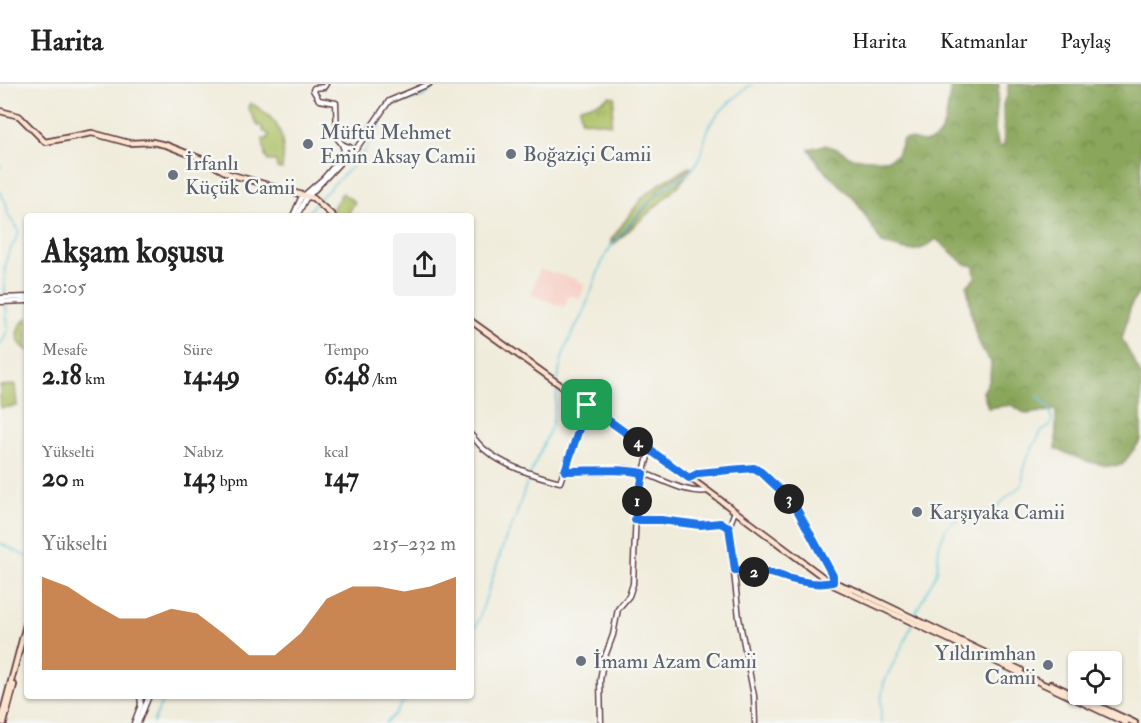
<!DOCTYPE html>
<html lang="tr">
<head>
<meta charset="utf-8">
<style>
  :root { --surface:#fff; --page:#f2f2f2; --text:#222; --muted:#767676; --line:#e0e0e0; --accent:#b45309 }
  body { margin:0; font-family:"IM FELL Double Pica",serif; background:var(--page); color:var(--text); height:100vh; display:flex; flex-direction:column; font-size:22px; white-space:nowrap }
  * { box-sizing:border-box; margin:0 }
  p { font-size:20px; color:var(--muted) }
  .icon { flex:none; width:33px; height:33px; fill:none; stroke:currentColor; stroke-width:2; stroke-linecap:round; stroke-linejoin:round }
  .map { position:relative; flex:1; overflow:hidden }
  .side { position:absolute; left:24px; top:129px; width:450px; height:486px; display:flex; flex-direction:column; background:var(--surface); border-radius:6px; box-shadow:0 2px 4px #0004 }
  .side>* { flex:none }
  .buttons { position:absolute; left:1068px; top:567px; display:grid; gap:12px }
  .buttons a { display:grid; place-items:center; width:54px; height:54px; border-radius:6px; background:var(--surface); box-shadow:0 2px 4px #0004; font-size:30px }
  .pin { position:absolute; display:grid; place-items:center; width:51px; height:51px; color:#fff; margin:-26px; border-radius:12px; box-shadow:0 3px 9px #0006 }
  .km { position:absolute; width:30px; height:30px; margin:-15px; border-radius:50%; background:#222; color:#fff; font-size:16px; line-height:30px; text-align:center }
  .round { display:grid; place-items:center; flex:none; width:63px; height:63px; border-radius:6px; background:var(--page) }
  .summary { display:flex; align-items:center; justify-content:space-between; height:102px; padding:0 18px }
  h1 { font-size:33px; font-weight:800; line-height:45px }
  .metrics { display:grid; grid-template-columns:repeat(3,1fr); gap:9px; height:102px; padding:6px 18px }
  .metrics div { display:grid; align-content:center }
  .metrics b { font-size:26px; font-weight:800 }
  .metrics small { font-size:16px; font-weight:400 }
  .metrics p { font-size:16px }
  .chart { height:168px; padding:12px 18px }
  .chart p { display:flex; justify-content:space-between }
  .chart svg { width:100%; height:108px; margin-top:6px; fill:var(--accent); opacity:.7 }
  header { display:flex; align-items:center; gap:36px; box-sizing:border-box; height:84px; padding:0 30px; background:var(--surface); border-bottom:2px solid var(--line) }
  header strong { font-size:28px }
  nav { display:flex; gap:33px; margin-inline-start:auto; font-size:21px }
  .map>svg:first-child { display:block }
</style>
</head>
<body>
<header>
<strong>Harita</strong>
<nav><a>Harita</a><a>Katmanlar</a><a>Paylaş</a></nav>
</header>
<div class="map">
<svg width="1141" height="639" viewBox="0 0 1141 639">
  <defs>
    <pattern id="grass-tufts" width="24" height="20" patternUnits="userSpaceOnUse" patternTransform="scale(1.5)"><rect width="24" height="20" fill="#acc064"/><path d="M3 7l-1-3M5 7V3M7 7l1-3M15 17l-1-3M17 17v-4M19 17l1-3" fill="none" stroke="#8e9b53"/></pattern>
    <pattern id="forest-crowns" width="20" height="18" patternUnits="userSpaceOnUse" patternTransform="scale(1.5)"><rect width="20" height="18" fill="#89a65a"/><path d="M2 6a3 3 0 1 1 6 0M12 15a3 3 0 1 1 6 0" fill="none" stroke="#72874b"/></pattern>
    <pattern id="park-crowns" width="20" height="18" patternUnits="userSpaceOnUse" patternTransform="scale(1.5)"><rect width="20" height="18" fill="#acc064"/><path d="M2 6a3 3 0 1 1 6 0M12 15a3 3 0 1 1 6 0" fill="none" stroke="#8e9b53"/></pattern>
  </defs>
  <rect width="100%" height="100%" fill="#f6f6f2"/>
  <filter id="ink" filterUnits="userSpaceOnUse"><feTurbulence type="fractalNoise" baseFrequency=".0167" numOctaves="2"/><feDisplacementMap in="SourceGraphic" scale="12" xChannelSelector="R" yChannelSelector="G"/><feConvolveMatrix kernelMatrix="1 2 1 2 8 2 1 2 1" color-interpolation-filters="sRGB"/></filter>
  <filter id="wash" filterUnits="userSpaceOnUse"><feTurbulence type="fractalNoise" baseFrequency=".008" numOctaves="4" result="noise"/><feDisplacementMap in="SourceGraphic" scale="24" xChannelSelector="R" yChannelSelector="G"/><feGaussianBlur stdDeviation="1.35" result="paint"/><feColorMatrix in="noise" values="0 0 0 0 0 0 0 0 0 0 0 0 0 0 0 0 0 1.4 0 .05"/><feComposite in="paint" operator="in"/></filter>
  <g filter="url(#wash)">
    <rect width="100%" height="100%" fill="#f0ecdb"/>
    <!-- built -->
    <path fill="#f7d1c9" d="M539 185 576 195 585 200 580 215 569 211 565 223 531 211Z"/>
    <!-- grass -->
    <path fill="url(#grass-tufts)" stroke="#7b7048" stroke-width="1.5" d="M610 12 615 13 611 40 581 36 580 23 600 18Z"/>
    <!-- forest -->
    <path fill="url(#forest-crowns)" stroke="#6a6242" stroke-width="1.5" d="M951 0H999L995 46 999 63 1004 62 1003 20 1008 11V0H1141V205L1131 221 1122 255 1141 291V356L1122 381C1099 384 1077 374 1056 365V326L1026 330 1012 321 988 324 983 308 990 296 991 278C971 254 973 231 967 202L975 194 974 182 965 180 936 155C917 173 904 166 882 159L856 117 820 82 809 65 825 61 840 66 852 74 887 76 897 71 903 55C912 53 919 59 927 58 948 57 948 16 951 0Z"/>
    <!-- park -->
    <g fill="url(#park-crowns)" stroke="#7b7048" stroke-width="1.5">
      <path d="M689 83 691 84 660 105 611 160V156L642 114 661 99Z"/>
      <path d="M690 87 677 103 613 161 656 112Z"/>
      <path d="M342 109 355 118 347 132H340L332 125Z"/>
    </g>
    <!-- garden -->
    <g fill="#acc064" stroke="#7b7048" stroke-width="1.5">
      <path d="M250 19C280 35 286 51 282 85L277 84 276 77H268L265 72 263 55H268L269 50 263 47 262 42H258L248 23Z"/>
      <path d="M27 234V266C14 257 14 244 27 234Z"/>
      <path d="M15 301 17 322 0 324V302Z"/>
    </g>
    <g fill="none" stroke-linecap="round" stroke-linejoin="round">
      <!-- stream -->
      <g stroke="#5bc1d9" stroke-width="1.5">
        <path d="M0 84 1 81"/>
        <path d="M0 107 2 114 6 118 8 131 19 146C18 157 10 163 7 173 4 186 4 201 6 214"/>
        <path d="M318 116 360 74 377 49 388 24 399 19 425 12 437 0"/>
        <path d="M306 132 315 119"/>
        <path d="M0 262 8 246 6 219"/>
        <path d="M558 297C561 269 568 257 581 233 590 214 595 193 604 174 613 156 639 129 653 114 665 101 687 95 696 80 703 69 704 53 710 41 717 28 739 9 752 0"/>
        <path d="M0 459 27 473"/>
        <path d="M914 532 937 488 939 462 946 444 955 436 994 426 1009 411 1022 401 1025 378 1041 348 1050 342 1052 336 1049 323 1038 312"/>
        <path d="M471 548 477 541 505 456 515 435 528 395 552 341 558 302"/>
        <path d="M153 639 164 612"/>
        <path d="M385 639 395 630 407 612"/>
        <path d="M881 639V617L884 598 904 559 912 540"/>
      </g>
    </g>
  </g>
  <g filter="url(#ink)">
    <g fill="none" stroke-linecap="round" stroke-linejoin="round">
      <defs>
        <g id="tertiary">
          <path d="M326 0 324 3 314 4 313 6 319 16 336 19 337 54 342 60"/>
          <circle cx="348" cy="66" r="3.5"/>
          <path d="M356 65 389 17 429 0"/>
          <path d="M293 132 301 114 324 94 339 76 344 66 342 60 348 63"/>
          <path d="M297 132 305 116 349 69"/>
          <path d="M0 214 27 213"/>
          <path d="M0 218 27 217"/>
          <path d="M471 351C475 355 479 361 484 365 505 383 534 391 560 398L587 321"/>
          <path d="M565 387C576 387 587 388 598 388 608 387 617 385 627 385 654 388 680 411 708 407"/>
          <path d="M690 394 699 389 730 386 754 384 761 388 793 418 833 492V498C815 502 795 497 778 491 765 487 749 487 735 485"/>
          <path d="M735 427 729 443 739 534 754 612 755 639"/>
          <path d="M635 436H661L700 441 720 439 729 443"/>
          <path d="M134 639 141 621 140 612"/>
          <path d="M138 639 149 612"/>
          <path d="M601 639 600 597 603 578 613 551 618 525 629 512 633 500 636 427 639 404 650 366"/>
        </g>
        <g id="secondary">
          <path d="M0 27 19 32 45 58 92 49 129 59 152 58 166 61 204 76 229 90 313 114 333 132"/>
          <path d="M471 237 708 407 835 502 1126 639"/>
          <path d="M833 498 857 507 1021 586"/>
          <path d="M1051 600 1135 639"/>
          <path d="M0 639 27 537"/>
          <path d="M4 639 14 601"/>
        </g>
      </defs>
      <!-- tertiary casing -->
      <use href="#tertiary" stroke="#633e45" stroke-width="7"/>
      <!-- secondary casing -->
      <use href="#secondary" stroke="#633e45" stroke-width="8"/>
      <!-- tertiary -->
      <use href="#tertiary" stroke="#fff" stroke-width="4"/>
      <!-- secondary -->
      <use href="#secondary" stroke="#fbe5cf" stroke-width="4.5"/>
    </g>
  </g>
  <g fill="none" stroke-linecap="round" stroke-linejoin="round" filter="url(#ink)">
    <defs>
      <path id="route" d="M587 321 689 394 699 389 730 386 754 384 761 388 793 418 833 492V498C815 502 795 497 778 491 765 487 749 487 735 486L729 443 720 439 700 441 661 436H635L643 389C618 384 591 387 565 387Z"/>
    </defs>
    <!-- route casing -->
    <use href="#route" stroke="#fff" stroke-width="12"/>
    <!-- route -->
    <use href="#route" stroke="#1a73e8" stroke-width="8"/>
  </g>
  <!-- markers -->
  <g fill="#6b7280" stroke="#f6f6f2" stroke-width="2">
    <circle cx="308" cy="60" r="6"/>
    <circle cx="511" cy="70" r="6"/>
    <circle cx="173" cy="91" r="6"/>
    <circle cx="917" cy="428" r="6"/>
    <circle cx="581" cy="577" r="6"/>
    <circle cx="1048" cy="581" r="6"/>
  </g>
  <g text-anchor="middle" stroke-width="5" stroke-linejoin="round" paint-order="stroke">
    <!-- worship labels -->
    <g font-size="21" fill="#5b616d" stroke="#f6f6f2" text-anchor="start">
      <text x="320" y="55">Müftü Mehmet<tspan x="320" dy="24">Emin Aksay Camii</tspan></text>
      <text x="523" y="77">Boğaziçi Camii</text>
      <text x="185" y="86">İrfanlı<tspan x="185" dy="24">Küçük Camii</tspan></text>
      <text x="929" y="435">Karşıyaka Camii</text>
      <text x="1036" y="576" text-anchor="end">Yıldırımhan<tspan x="1036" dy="24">Camii</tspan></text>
      <text x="593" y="584">İmamı Azam Camii</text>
    </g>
  </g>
</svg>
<div class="buttons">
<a><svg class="icon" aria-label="locate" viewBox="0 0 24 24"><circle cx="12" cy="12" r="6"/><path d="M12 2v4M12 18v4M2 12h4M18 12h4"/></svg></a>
</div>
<div class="pin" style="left:587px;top:321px;background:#1e9e55"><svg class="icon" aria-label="arrive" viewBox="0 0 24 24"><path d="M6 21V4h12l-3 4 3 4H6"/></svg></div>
<b class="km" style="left:637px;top:417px">1</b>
<b class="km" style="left:754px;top:488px">2</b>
<b class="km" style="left:789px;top:415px">3</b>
<b class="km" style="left:638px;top:358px">4</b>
<section class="side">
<div class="summary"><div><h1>Akşam koşusu</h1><p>20:05</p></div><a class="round"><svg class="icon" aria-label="share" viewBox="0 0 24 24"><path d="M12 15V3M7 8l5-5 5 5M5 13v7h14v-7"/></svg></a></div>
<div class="metrics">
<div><p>Mesafe</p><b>2.18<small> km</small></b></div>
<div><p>Süre</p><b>14:49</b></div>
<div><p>Tempo</p><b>6:48<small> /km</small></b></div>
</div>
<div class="metrics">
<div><p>Yükselti</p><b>20<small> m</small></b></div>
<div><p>Nabız</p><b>143<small> bpm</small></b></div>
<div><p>kcal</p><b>147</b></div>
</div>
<div class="chart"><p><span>Yükselti</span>215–232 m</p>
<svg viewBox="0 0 160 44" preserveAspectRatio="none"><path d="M0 44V6L10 10L20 17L30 23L40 23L50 19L60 21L70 29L80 38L90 38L100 29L110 15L120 10L130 10L140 12L150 10L160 6V44z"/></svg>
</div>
</section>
</div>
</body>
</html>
